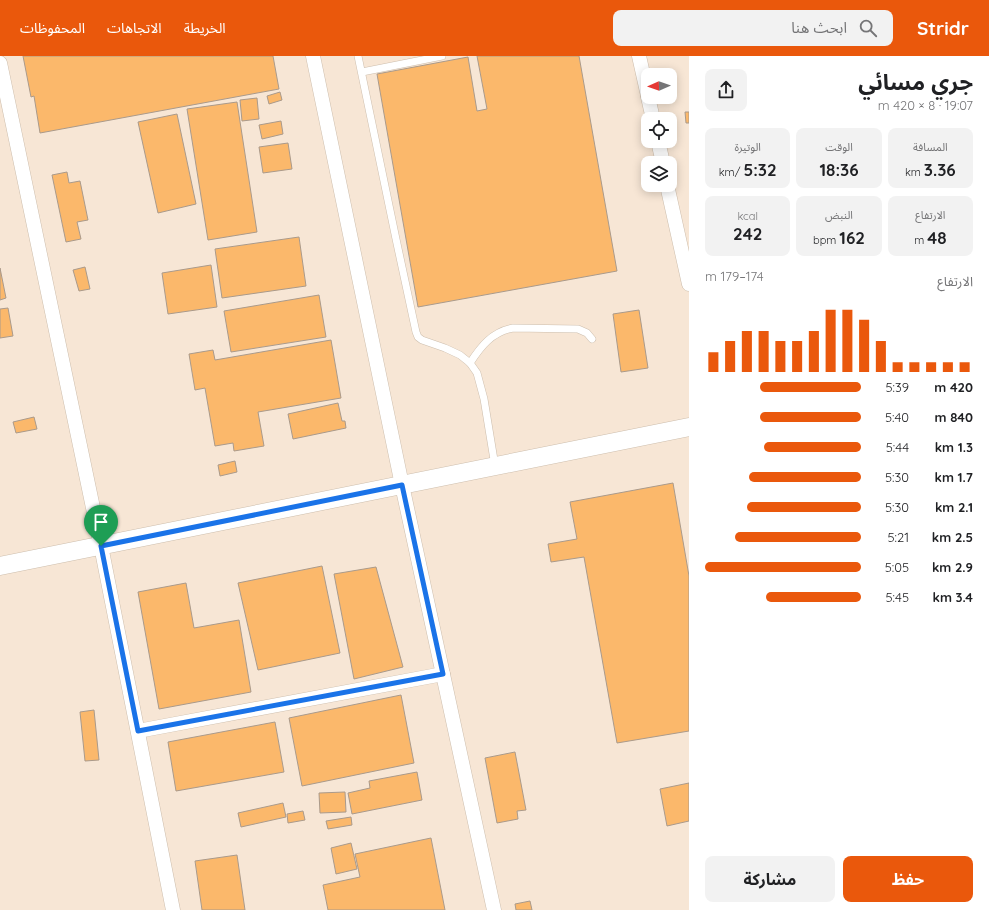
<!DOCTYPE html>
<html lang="ar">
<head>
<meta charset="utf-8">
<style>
  :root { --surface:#fff; --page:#f2f2f2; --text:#202124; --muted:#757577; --accent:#ea580c }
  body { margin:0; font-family:Quicksand,"Noto Sans Arabic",sans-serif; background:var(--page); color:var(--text); direction:rtl; height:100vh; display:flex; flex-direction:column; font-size:15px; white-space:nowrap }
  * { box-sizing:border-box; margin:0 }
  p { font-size:13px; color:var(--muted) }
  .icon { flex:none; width:22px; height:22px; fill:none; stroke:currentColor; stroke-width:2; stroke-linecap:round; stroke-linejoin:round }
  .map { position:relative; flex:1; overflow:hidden; direction:ltr }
  .sheet { display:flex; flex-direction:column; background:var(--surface); width:300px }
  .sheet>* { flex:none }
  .needle { width:26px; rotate:268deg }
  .buttons { position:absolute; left:641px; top:12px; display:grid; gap:8px }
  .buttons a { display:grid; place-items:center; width:36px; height:36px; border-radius:8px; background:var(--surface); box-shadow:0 2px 10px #0003; font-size:20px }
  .pin { position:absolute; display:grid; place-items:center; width:34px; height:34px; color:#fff; margin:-41px -17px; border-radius:50% 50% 50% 0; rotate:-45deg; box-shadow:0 0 4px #0007 }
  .pin .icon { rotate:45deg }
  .round { display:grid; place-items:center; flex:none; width:42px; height:42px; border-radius:8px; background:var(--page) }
  .summary { display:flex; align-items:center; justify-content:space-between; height:68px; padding:0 16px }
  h1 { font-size:22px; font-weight:700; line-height:30px }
  .stats { display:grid; grid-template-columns:repeat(3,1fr); gap:6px; height:68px; padding:4px 16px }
  .stats div { display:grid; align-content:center; border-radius:8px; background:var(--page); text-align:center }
  .stats b { font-size:17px; font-weight:700 }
  .stats small { font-size:11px; font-weight:400 }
  .stats p { font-size:11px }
  .chart { height:112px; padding:8px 16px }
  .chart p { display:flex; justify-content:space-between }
  .chart svg { width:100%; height:72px; margin-top:4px; stroke:var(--accent); stroke-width:6 }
  .cta { display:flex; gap:8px; margin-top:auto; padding:8px 16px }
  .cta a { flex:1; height:46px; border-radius:8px; background:var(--accent); color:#fff; font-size:16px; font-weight:700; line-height:46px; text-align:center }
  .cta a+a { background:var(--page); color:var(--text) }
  ul { padding:0 16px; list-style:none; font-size:13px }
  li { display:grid; grid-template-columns:64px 48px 1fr; align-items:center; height:30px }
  li i { height:10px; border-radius:5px; background:var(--accent) }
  header { display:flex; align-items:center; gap:24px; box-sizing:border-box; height:56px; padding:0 20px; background:var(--accent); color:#fff }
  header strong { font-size:19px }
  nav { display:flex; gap:22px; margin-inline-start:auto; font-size:14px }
  .search { width:280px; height:36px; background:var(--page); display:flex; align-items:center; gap:10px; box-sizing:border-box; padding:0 14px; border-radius:8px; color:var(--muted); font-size:15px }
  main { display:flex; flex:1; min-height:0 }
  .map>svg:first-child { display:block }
</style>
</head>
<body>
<header>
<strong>Stridr</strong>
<div class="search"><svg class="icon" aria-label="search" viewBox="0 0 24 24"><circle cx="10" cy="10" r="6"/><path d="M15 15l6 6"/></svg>ابحث هنا</div>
<nav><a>الخريطة</a><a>الاتجاهات</a><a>المحفوظات</a></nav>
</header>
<main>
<section class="sheet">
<div class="summary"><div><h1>جري مسائي</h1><p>19:07 · 8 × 420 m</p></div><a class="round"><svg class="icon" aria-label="share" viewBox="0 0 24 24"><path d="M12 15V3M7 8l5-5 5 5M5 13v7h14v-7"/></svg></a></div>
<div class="stats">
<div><p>المسافة</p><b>3.36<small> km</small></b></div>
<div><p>الوقت</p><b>18:36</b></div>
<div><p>الوتيرة</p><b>5:32<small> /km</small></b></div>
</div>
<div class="stats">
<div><p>الارتفاع</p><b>48<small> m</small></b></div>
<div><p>النبض</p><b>162<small> bpm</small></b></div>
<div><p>kcal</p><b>242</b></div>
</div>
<div class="chart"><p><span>الارتفاع</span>174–179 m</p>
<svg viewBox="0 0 160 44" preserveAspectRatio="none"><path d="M5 44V32M15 44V25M25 44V19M35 44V19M45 44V25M55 44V25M65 44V19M75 44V6M85 44V6M95 44V12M105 44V25M115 44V38M125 44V38M135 44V38M145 44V38M155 44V38"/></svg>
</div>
<ul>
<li><b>420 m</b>5:39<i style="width:65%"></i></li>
<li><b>840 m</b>5:40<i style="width:65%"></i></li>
<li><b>1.3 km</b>5:44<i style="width:62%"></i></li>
<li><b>1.7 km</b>5:30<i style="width:72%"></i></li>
<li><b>2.1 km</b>5:30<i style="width:73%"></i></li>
<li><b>2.5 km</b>5:21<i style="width:81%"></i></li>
<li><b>2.9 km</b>5:05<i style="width:100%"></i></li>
<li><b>3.4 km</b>5:45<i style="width:61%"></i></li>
</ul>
<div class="cta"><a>حفظ</a><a>مشاركة</a></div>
</section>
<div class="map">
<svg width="689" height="854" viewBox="0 0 689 854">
  <rect width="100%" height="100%" fill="#f7e6d5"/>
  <!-- building -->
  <g fill="#fbb86b" stroke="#aa9a8b">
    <path d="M23 0H273L279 33 40 77 34 40 31 41Z"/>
    <path d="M477 0H579L617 215 418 251 377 18 468 1 477 55 487 53Z"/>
    <path d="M280 36 282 44 269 48 267 40Z"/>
    <path d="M257 42 259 63 242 65 240 44Z"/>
    <path d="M237 46 257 176 208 184 187 53Z"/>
    <path d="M685 56H689V67H686Z"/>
    <path d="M177 58 196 148 158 157 138 66Z"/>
    <path d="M281 65 283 78 262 83 259 69Z"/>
    <path d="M288 87 292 113 263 117 259 91Z"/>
    <path d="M67 116 69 127 80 125 88 164 77 166 81 183 66 186 52 119Z"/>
    <path d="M299 181 306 230 222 242 215 193Z"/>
    <path d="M211 209 217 251 168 258 162 217Z"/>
    <path d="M85 211 90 233 79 235 73 214Z"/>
    <path d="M0 212 6 242 0 244Z"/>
    <path d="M319 239 326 281 231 296 224 255Z"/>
    <path d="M8 252 13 280 0 282V253Z"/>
    <path d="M639 254 648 312 621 316 613 258Z"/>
    <path d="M331 284 341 342 258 356 264 390 234 395 233 387 215 390 205 332 195 334 189 298 213 294 215 304Z"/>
    <path d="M338 347 342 365H345L346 372 293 383 288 358Z"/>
    <path d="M34 361 37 373 16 377 13 366Z"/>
    <path d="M235 405 237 416 220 420 218 409Z"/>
    <path d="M673 427 689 520V675L617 687 584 501 551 506 548 488 577 483 570 446Z"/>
    <path d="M322 510 340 597 258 614 238 527Z"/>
    <path d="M376 511 403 611 354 623 334 518Z"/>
    <path d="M186 527 194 572 239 564 251 636 159 653 138 536Z"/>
    <path d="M401 639 414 707 302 730 289 662Z"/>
    <path d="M94 654 99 704 85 705 80 656Z"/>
    <path d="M275 666 284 716 176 735 168 686Z"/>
    <path d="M515 696 526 754 517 755 518 763 497 767 485 702Z"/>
    <path d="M417 716 422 744 352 758 348 737 370 732 369 725Z"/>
    <path d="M689 727V765L667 770 660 733Z"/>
    <path d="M345 736 346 756 320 757 319 737Z"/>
    <path d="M283 747 286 761 241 771 238 757Z"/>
    <path d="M303 755 305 764 288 767 287 758Z"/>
    <path d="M351 761 352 769 328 773 326 765Z"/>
    <path d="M431 782 445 854H328L323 829 360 821 355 798Z"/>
    <path d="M351 787 357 813 336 818 331 792Z"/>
    <path d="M237 799 245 854H202L195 805Z"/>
    <path d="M530 845 532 854H516L515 848Z"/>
  </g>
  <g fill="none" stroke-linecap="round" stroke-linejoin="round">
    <defs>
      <g id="service">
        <path d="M358 0 396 183 416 276 418 281 422 284 445 292 460 299 470 307 477 317 484 343 495 410"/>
        <path d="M362 16 442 0"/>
        <path d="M470 307C481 290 492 276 513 272L578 273 587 277 592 283"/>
      </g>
      <g id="minor">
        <path d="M313 0 402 429 494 854"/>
        <path d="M639 0 648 40"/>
        <path d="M0 7 101 490 173 854"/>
        <path d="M648 41 653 63"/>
        <path d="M658 85 663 107"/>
        <path d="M667 129 689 228"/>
        <path d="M138 675 443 618"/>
      </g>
      <path id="tertiary" d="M0 510 689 371"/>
    </defs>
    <!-- service casing -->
    <use href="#service" stroke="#cdbead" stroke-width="8"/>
    <!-- minor casing -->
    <use href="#minor" stroke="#cdbead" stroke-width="15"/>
    <!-- tertiary casing -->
    <use href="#tertiary" stroke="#cdbead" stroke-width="19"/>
    <!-- service -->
    <use href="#service" stroke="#fff" stroke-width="7"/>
    <!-- minor -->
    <use href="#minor" stroke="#fff" stroke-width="14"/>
    <!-- tertiary -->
    <use href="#tertiary" stroke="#fff" stroke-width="18"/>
  </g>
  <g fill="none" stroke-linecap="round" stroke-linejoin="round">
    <defs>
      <path id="route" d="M402 429 443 618 138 675 101 490Z"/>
    </defs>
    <!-- route casing -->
    <use href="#route" stroke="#fff" stroke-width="8"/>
    <!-- route -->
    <use href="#route" stroke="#1a73e8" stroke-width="5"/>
  </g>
</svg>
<div class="buttons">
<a><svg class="needle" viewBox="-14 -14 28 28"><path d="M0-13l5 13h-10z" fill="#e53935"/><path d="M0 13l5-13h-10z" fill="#757577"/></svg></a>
<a><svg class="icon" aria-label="locate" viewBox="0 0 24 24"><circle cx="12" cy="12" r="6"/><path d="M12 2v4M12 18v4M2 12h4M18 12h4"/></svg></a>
<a><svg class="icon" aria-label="layers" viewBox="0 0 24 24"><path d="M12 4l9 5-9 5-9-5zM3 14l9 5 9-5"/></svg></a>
</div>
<div class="pin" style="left:101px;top:490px;background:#1e9e55"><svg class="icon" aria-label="arrive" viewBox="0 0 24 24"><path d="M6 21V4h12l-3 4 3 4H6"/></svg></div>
</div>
</main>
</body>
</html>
